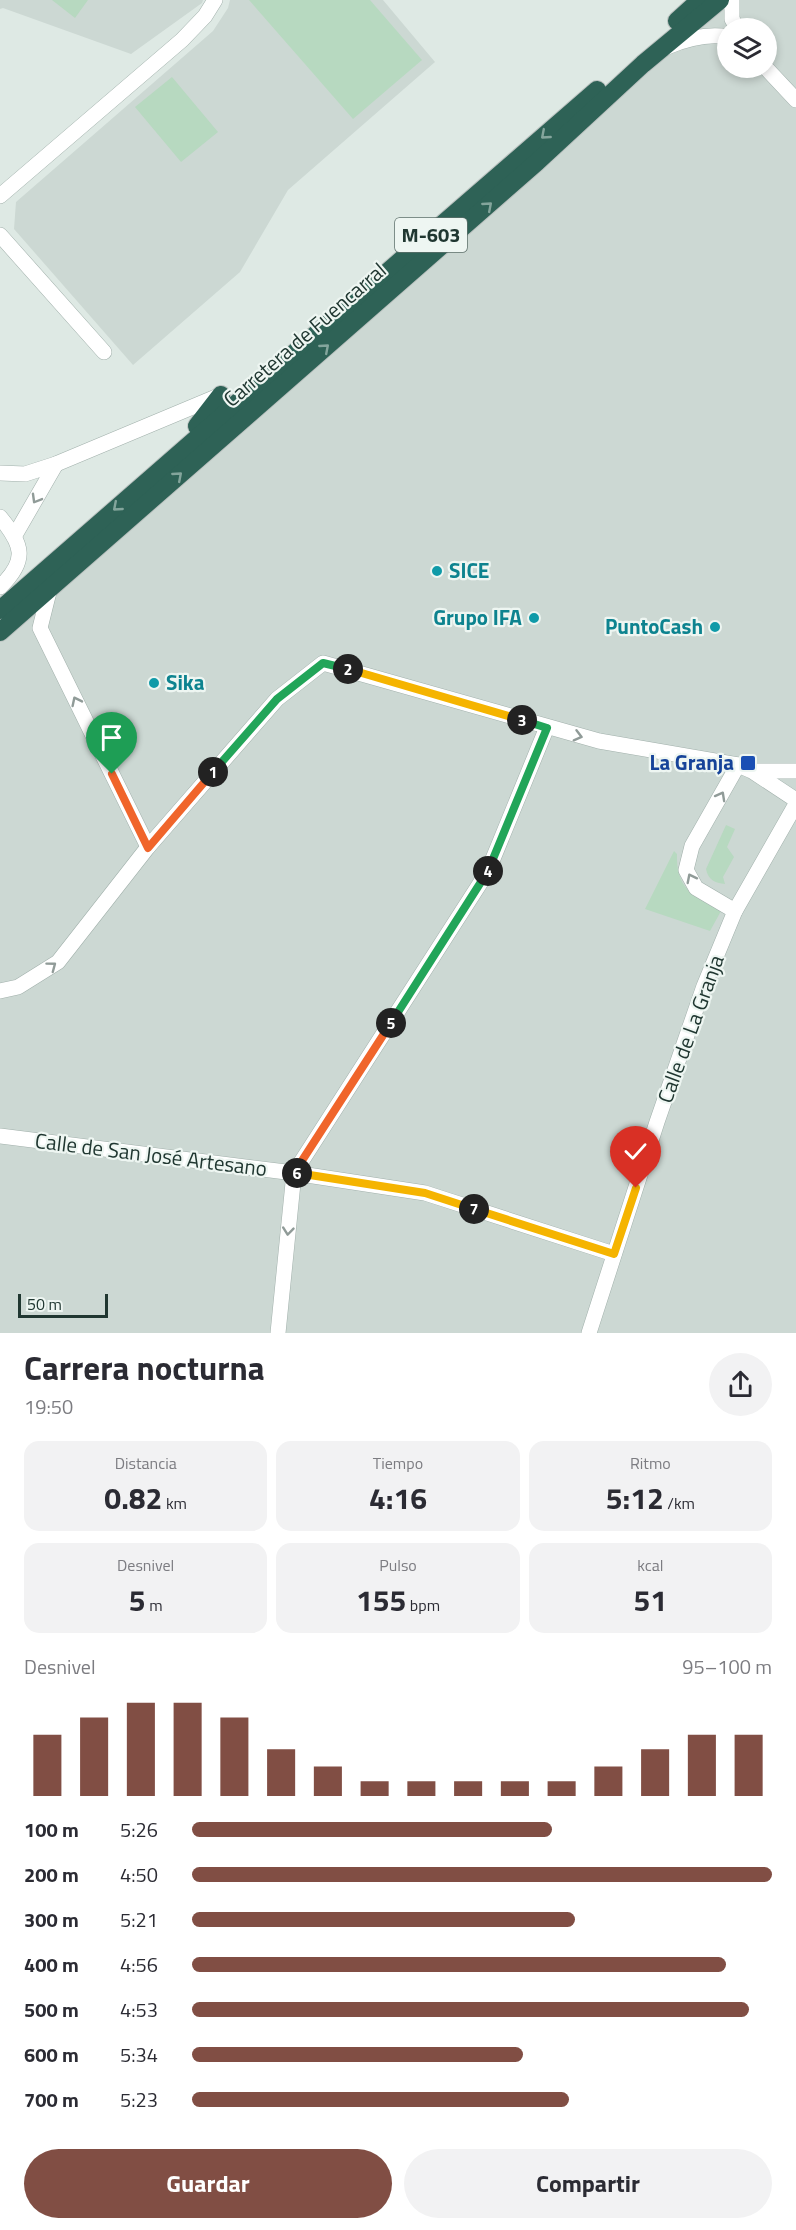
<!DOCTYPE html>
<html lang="es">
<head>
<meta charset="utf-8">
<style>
  :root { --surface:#fff; --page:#f2f2f3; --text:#2b2b33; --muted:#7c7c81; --accent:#814e44 }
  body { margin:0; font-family:"Titillium Web",sans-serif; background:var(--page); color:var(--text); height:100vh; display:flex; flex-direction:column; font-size:22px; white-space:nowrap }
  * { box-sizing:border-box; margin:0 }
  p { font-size:20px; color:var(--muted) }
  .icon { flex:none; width:33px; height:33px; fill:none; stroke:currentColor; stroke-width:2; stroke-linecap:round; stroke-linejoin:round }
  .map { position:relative; height:1333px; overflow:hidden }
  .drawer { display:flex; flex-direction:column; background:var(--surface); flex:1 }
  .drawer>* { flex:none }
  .tools { position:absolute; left:717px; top:18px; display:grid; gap:12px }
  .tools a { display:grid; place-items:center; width:60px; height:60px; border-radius:50%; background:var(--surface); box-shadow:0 3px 9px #0003; font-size:30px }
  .scale { position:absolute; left:18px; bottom:15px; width:90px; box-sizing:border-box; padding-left:6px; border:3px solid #203731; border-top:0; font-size:16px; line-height:21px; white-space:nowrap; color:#203731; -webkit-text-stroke:4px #eef6f2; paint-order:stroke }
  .pin { position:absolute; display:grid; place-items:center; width:51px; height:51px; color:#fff; margin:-62px -26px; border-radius:50% 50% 50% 0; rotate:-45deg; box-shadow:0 0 6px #0007 }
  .pin .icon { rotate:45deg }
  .km { position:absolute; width:30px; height:30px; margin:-15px; border-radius:50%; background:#222; color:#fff; font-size:16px; line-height:30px; text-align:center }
  .round { display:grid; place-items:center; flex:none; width:63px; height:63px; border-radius:32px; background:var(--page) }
  .head { display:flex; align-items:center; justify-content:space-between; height:102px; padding:0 24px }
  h1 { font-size:33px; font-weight:700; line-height:45px }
  .figures { display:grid; grid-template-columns:repeat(3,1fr); gap:9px; height:102px; padding:6px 24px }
  .figures div { display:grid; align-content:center; border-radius:15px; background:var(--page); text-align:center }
  .figures b { font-size:30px; font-weight:700 }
  .figures small { font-size:16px; font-weight:400 }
  .figures p { font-size:16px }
  .chart { height:168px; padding:12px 24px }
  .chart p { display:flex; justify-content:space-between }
  .chart svg { width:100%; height:108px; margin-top:6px; stroke:var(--accent); stroke-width:6 }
  .button { display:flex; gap:12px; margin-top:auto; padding:12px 24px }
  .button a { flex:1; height:69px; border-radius:36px; background:var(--accent); color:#fff; font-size:24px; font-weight:700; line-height:69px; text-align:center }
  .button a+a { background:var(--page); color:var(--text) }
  ul { padding:0 24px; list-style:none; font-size:20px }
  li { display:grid; grid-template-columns:96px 72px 1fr; align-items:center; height:45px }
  li i { height:15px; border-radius:8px; background:var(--accent) }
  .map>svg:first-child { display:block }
</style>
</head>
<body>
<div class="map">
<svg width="796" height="1333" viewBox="0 0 796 1333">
  <rect width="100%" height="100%" fill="#dee9e4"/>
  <!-- built -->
  <g fill="#ccd8d3" fill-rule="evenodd">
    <path d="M0 0H203L202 3 131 54 3 8 0 9Z"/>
    <path d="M230 0H383L435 62 288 190 240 272 133 365 14 229 16 202 213 31 228 8Z"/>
    <path d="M718 0H796V1333H0V630ZM728 28H766V68H728Z"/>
  </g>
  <!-- green -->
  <g fill="#b7d9c0">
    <path d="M52 0H88L75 18Z"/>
    <path d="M249 0H370L422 60 353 119Z"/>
    <path d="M172 77 218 132 181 162 135 107Z"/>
    <path d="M726 825 735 829 727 847 734 857 723 877 725 884C715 883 708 880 706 869Z"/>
    <path d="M674 851 677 854C676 889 693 896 721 911L710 931 645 909Z"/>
  </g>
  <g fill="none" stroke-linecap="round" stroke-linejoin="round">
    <defs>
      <g id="minor">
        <path d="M732 0V19L737 28"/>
        <path d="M667 47C686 39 707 33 728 37"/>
        <path d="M766 68 796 100"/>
        <path d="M0 196 182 40 205 16 215 0"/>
        <path d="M0 235 104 352"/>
        <path d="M0 473 25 474 56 464 221 395"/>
        <path d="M0 517C23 545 28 560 0 587"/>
        <path d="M15 535 56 464"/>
        <path d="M50 588 40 628 148 847"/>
        <path d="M755 771H796"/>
        <path d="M735 911 696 888 686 870 692 846 738 765"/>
        <path d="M0 991 18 987 58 962 148 847 277 699 323 663 599 741 738 765 752 771 796 800"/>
        <path d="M0 1136 294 1173 425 1193 614 1254"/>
        <path d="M278 1333 294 1173 488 871 547 727"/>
        <path d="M589 1333 657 1122 704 986 735 911 796 804"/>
      </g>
      <g id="highway">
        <path d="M677 21 700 0"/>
        <path d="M197 426 221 395"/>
        <path d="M0 610C198 436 398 263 597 90"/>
        <path d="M0 632 537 162 643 64 720 0"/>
      </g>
    </defs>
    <!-- minor casing -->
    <use href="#minor" stroke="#a1b0ab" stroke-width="16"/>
    <!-- highway casing -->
    <use href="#highway" stroke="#bcc3c1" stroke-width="20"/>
    <!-- minor -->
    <use href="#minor" stroke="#fff" stroke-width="15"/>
    <!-- highway -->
    <use href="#highway" stroke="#2e6256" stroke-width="18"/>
  </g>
  <!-- one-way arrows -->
  <defs><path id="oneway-chevron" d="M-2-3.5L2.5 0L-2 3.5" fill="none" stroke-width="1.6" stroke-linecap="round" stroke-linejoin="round" transform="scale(1.5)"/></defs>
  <g stroke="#84a59c">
    <use href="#oneway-chevron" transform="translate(545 135) rotate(139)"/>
    <use href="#oneway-chevron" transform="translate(488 206) rotate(-41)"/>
    <use href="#oneway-chevron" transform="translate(325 348) rotate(-41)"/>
    <use href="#oneway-chevron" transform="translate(178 476) rotate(-41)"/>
    <use href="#oneway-chevron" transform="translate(117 507) rotate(139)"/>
  </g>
  <g stroke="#909b98">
    <use href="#oneway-chevron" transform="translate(36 499) rotate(120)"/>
    <use href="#oneway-chevron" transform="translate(76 701) rotate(-116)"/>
    <use href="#oneway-chevron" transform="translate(578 736) rotate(15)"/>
    <use href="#oneway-chevron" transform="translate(721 796) rotate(-61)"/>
    <use href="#oneway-chevron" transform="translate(691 878) rotate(-117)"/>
    <use href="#oneway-chevron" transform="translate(52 966) rotate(-37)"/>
    <use href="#oneway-chevron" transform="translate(288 1231) rotate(96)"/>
  </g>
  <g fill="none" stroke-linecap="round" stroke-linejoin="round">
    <defs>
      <path id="split-1" d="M112 774 148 848 213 772"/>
      <path id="split-2" d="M213 772 277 699 323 663 348 669"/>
      <path id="split-3" d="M348 669 522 720"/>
      <path id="split-4" d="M488 871 547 728 522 720"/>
      <path id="split-5" d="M391 1023 488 871"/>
      <path id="split-6" d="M297 1173H294L391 1023"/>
      <path id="split-7" d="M297 1173 425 1193 474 1209"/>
      <path id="split-8" d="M474 1209 614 1254 636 1188"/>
    </defs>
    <!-- split-1 casing -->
    <use href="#split-1" stroke="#fff" stroke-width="12"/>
    <!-- split-2 casing -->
    <use href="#split-2" stroke="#fff" stroke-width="12"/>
    <!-- split-3 casing -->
    <use href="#split-3" stroke="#fff" stroke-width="12"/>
    <!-- split-4 casing -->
    <use href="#split-4" stroke="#fff" stroke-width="12"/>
    <!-- split-5 casing -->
    <use href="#split-5" stroke="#fff" stroke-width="12"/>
    <!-- split-6 casing -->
    <use href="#split-6" stroke="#fff" stroke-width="12"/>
    <!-- split-7 casing -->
    <use href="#split-7" stroke="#fff" stroke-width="12"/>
    <!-- split-8 casing -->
    <use href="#split-8" stroke="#fff" stroke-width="12"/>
    <!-- split-1 -->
    <use href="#split-1" stroke="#f0652b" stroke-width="8"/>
    <!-- split-2 -->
    <use href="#split-2" stroke="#22a559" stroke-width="8"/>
    <!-- split-3 -->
    <use href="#split-3" stroke="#f5b400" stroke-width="8"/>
    <!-- split-4 -->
    <use href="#split-4" stroke="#22a559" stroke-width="8"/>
    <!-- split-5 -->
    <use href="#split-5" stroke="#22a559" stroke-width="8"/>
    <!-- split-6 -->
    <use href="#split-6" stroke="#f0652b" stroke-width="8"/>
    <!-- split-7 -->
    <use href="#split-7" stroke="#f5b400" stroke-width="8"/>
    <!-- split-8 -->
    <use href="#split-8" stroke="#f5b400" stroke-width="8"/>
  </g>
  <!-- markers -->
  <g fill="#0f9aa8" stroke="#eef6f2" stroke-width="2">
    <circle cx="437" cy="571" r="6"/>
    <circle cx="534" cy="618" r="6"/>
    <circle cx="715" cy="627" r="6"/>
    <circle cx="154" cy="683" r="6"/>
  </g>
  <rect fill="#1a4fb4" stroke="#eef6f2" stroke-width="2" x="740" y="755" width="16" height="16" rx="3"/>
  <g text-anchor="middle" stroke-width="4.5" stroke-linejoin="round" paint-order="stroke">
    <!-- shield labels -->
    <rect fill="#eef6f2" stroke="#5e706b" stroke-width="1.5" x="395" y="218" width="72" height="34" rx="4.5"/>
    <g font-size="20" font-weight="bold" fill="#203731">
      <text x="431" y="242">M-603</text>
    </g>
    <!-- street labels -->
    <g font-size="21" fill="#203731" stroke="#eef6f2">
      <text transform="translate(305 335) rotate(-41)" y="7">Carretera de Fuencarral</text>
      <text transform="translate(691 1029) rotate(-70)" y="7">Calle de La Granja</text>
      <text transform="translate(151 1155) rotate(7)" y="7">Calle de San José Artesano</text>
    </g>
    <!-- culture labels -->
    <g font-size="21" font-weight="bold" fill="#0d838f" stroke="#eef6f2" text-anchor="start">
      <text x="449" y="578">SICE</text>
      <text x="522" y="625" text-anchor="end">Grupo IFA</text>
      <text x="703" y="634" text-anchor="end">PuntoCash</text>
      <text x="166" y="690">Sika</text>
    </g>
    <!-- transit labels -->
    <g font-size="21" font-weight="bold" fill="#164399" stroke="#eef6f2" text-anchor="end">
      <text x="734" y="770">La Granja</text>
    </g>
  </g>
</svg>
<div class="tools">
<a><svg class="icon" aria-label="layers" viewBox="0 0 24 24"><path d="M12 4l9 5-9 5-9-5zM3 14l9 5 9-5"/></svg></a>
</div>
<div class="scale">50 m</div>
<div class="pin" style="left:112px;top:774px;background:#1e9e55"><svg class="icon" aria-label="arrive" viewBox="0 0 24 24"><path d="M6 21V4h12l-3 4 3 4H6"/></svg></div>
<div class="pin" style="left:636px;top:1188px;background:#d93025"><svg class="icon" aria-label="check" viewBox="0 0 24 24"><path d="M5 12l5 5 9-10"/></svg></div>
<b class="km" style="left:213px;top:772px">1</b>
<b class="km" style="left:348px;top:669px">2</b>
<b class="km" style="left:522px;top:720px">3</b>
<b class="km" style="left:488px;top:871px">4</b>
<b class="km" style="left:391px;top:1023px">5</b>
<b class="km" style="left:297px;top:1173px">6</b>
<b class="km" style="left:474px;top:1209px">7</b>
</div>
<section class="drawer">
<div class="head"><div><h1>Carrera nocturna</h1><p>19:50</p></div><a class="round"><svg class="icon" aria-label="share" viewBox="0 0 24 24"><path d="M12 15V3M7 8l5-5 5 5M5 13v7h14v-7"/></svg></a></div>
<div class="figures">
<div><p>Distancia</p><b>0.82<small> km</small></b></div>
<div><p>Tiempo</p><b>4:16</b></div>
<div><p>Ritmo</p><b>5:12<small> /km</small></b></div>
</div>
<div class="figures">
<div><p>Desnivel</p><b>5<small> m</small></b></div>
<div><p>Pulso</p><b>155<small> bpm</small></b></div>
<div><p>kcal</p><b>51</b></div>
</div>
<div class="chart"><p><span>Desnivel</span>95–100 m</p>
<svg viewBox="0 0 160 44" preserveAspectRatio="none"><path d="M5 44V19M15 44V12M25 44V6M35 44V6M45 44V12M55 44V25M65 44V32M75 44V38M85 44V38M95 44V38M105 44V38M115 44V38M125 44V32M135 44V25M145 44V19M155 44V19"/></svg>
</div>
<ul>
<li><b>100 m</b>5:26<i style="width:62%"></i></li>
<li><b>200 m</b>4:50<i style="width:100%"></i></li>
<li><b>300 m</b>5:21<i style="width:66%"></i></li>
<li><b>400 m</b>4:56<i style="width:92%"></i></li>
<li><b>500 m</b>4:53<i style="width:96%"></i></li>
<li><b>600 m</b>5:34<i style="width:57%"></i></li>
<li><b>700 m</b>5:23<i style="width:65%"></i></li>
</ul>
<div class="button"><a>Guardar</a><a>Compartir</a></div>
</section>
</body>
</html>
